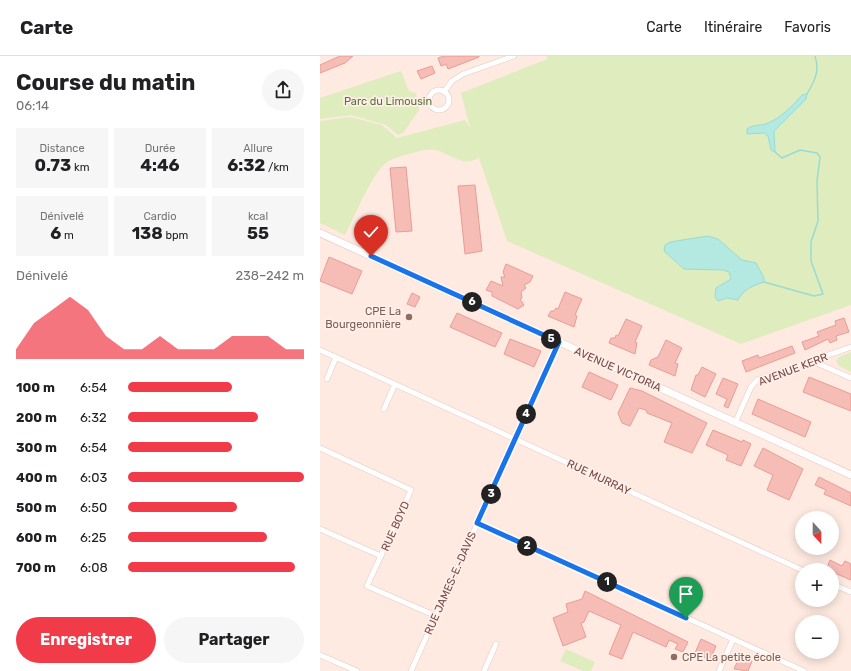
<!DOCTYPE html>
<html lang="fr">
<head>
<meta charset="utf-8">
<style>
  :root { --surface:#fff; --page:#f6f6f6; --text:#202124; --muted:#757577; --line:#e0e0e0; --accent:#f23b49 }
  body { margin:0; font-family:Rubik,sans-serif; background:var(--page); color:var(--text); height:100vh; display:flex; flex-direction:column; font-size:15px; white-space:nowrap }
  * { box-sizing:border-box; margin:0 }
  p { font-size:13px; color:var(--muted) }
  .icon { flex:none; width:22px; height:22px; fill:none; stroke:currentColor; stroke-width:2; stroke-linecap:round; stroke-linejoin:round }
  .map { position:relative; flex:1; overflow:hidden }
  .side { display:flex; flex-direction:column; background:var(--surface); width:320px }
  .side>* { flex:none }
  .needle { width:26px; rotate:159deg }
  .buttons { position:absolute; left:475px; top:455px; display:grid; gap:8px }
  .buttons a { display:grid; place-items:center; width:44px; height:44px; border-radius:50%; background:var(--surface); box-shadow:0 2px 10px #0003; font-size:20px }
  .pin { position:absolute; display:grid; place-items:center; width:34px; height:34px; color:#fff; margin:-41px -17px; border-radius:50% 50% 50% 0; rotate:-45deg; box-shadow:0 0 4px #0007 }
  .pin .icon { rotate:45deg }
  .km { position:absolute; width:20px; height:20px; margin:-10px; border-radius:50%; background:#222; color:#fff; font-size:11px; line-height:20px; text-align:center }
  .round { display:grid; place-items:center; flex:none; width:42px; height:42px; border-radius:21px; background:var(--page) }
  .summary { display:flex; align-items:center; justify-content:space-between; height:68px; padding:0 16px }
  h1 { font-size:22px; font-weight:700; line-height:30px }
  .stats { display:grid; grid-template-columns:repeat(3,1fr); gap:6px; height:68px; padding:4px 16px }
  .stats div { display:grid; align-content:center; border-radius:0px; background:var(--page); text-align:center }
  .stats b { font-size:17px; font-weight:700 }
  .stats small { font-size:11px; font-weight:400 }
  .stats p { font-size:11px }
  .chart { height:112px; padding:8px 16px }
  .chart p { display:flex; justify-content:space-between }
  .chart svg { width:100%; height:72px; margin-top:4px; fill:var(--accent); opacity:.7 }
  .button { display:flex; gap:8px; margin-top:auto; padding:8px 16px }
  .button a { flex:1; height:46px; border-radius:24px; background:var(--accent); color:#fff; font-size:16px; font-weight:700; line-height:46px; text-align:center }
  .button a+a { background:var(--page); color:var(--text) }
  ul { padding:0 16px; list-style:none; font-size:13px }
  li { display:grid; grid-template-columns:64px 48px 1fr; align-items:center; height:30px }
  li i { height:10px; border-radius:5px; background:var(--accent) }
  header { display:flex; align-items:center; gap:24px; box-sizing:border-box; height:56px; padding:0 20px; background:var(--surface); border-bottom:1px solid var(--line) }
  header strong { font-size:19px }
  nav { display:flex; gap:22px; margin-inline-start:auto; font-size:14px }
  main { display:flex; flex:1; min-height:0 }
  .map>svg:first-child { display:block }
</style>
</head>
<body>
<header>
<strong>Carte</strong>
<nav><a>Carte</a><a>Itinéraire</a><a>Favoris</a></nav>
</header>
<main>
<section class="side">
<div class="summary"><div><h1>Course du matin</h1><p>06:14</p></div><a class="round"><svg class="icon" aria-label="share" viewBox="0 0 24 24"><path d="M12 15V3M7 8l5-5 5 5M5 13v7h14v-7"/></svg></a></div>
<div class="stats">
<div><p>Distance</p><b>0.73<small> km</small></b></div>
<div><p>Durée</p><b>4:46</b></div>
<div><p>Allure</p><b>6:32<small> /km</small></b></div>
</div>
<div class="stats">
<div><p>Dénivelé</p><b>6<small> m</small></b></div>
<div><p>Cardio</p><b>138<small> bpm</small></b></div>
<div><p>kcal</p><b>55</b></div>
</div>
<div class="chart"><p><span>Dénivelé</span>238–242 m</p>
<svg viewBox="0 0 160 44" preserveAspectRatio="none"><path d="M0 44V38L10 22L20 14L30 6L40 14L50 30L60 38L70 38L80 30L90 38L100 38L110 38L120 30L130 30L140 30L150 38L160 38V44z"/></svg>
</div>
<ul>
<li><b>100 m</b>6:54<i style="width:59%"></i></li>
<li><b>200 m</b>6:32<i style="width:74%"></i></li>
<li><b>300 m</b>6:54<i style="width:59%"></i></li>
<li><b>400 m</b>6:03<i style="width:100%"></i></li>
<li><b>500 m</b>6:50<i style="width:62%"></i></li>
<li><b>600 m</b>6:25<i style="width:79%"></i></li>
<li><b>700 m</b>6:08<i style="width:95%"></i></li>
</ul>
<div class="button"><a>Enregistrer</a><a>Partager</a></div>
</section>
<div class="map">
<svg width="531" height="615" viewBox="0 0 531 615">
  <rect width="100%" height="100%" fill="#feeae0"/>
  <!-- green -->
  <g fill="#dfecbe">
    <path d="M227 0H531V249L421 288 187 185 159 102C142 111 134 100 119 95 110 92 98 95 89 98 82 100 72 102 66 107 52 117 34 162 25 179L0 167V65L30 61 62 69 77 82 145 64 150 72 141 37 227 3Z"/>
    <path d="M81 15 89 35 96 37 99 54 83 77 78 79 66 69 31 59 0 63V42Z"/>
    <path d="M531 296V316L519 310 516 305 519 301Z"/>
    <path d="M246 593 275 606 271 615H263L240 605Z"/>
  </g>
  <!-- water -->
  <g fill="#b4e9e1" stroke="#99dbd2">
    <path d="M487 38 486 43 454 75 455 96 451 94 448 80 444 77 427 78V73C433 68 442 70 448 67 461 62 473 49 482 39Z"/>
    <path d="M388 180 398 183 422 204 436 207 444 222V226C432 230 424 233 418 244L407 242 398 245 395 241 396 232 411 223 409 216 403 214 364 213 344 195 345 189 350 186Z"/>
  </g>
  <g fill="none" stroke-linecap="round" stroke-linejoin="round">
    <!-- stream -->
    <g stroke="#99dbd2" stroke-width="1.5">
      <path d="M487 38C495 24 500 15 495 0"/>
      <path d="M444 226 494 240 503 238 491 205V186L498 165 497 125 500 101 497 97 480 94 462 102 455 96"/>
    </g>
  </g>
  <!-- building -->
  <g fill="#f6bcb6" stroke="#e99c95">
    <path d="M20 0H33L25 7 0 17V9Z"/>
    <path d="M124 0H159V1L128 13 126 8 121 10 118 2Z"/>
    <path d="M112 10 115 17 101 23 97 15Z"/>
    <path d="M86 111 92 175 76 176 70 112Z"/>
    <path d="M155 129 162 195 145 198 138 130Z"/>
    <path d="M9 201 42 215 32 238 0 225Z"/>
    <path d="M186 208 213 220 210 226 204 229 206 232 201 236 202 242 200 243 204 249 198 253 172 240V236L166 234 171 225 183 230 181 221H185L183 216Z"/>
    <path d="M245 236 262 243 255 259 257 260 254 271 228 260 231 255H234L236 252 238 253Z"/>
    <path d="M92 237 100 241 95 251 87 248Z"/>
    <path d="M137 257 182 277 175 291 130 271Z"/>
    <path d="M524 262 529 276 516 280 517 284 510 287 508 283 485 294 482 286 499 280 497 276 516 269 515 265Z"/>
    <path d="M306 263 322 270 315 286 317 287 315 298 289 287 291 282H295L296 279 298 280Z"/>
    <path d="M190 283 221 295 214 311 184 298Z"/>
    <path d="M346 284 362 292 355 307 358 308 355 320 329 309 331 304 338 301Z"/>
    <path d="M472 290 475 297 426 316 422 305 438 299 439 302Z"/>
    <path d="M382 311 396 318 385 341 371 334 376 319H378Z"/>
    <path d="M269 316 298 329 291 344 262 331Z"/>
    <path d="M489 321 531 338V355L483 336Z"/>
    <path d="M403 322 418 328 408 352 404 350 407 343 396 338Z"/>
    <path d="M310 332 322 335 387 367 372 397 344 386 352 367 327 357 326 354 319 352 310 370 302 367 298 357Z"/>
    <path d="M438 343 491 366 485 381 432 358Z"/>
    <path d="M393 374 422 386 423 384 431 388 421 410 406 404 408 399 386 389Z"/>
    <path d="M443 392 483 413 469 444 447 434 453 419 434 410Z"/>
    <path d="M499 421 531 437V450L504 438 506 434 495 429Z"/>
    <path d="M510 504 522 510 525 505 531 508V524L512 516V514H506Z"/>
    <path d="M265 535 368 586 363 596 355 593 358 588 349 584 346 591 313 576 302 603 289 598 301 569 269 555 264 566 261 567 266 581 243 590 233 562 248 556 246 548 262 543Z"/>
    <path d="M381 583 396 590 390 604 375 597Z"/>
    <path d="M420 600 432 605 428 615 414 613Z"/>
  </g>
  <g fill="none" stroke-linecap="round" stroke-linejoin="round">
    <defs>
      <g id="street">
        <circle cx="119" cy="44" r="10"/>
        <path d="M124 36 132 25 143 18 194 0"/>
        <path d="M0 294 482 514"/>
        <path d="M492 305 531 322"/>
        <path d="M7 323 16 301"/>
        <path d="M64 353 75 328"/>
        <path d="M415 367 431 331 437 324 531 291"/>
        <path d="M0 392 91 434 47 530 116 560"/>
        <path d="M157 467 484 615"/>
        <path d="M0 473 61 500"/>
        <path d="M512 528 531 536"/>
        <path d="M0 599 37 615"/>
        <path d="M91 615 239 286"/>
        <path d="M164 615 176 588"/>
        <path d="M399 615 413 583"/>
      </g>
      <path id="secondary" d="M0 177 531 419"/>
    </defs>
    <!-- street casing -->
    <use href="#street" stroke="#e8c8c1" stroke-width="6"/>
    <!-- secondary casing -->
    <use href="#secondary" stroke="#eac3bb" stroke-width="8"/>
    <!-- street -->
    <use href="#street" stroke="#fff" stroke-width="5"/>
    <!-- secondary -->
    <use href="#secondary" stroke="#fff" stroke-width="7"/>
  </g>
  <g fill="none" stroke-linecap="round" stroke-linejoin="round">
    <defs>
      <path id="route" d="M51 200 239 286 157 467 366 562"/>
    </defs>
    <!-- route casing -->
    <use href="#route" stroke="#fff" stroke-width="8"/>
    <!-- route -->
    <use href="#route" stroke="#1a73e8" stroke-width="5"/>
  </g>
  <!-- markers -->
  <g fill="#8d6e63" stroke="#ffefe8" stroke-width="1.5">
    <circle cx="89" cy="261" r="4"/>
    <circle cx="354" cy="601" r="4"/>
  </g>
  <g text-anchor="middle" stroke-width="3.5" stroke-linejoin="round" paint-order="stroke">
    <!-- park labels -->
    <g font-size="11" fill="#5a7237" stroke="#ffefe8">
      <text x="68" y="49">Parc du Limousin</text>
    </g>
    <!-- education labels -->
    <g font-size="11" fill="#785e54" stroke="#ffefe8" text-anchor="end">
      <text x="81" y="259">CPE La<tspan x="81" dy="13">Bourgeonnière</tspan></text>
      <text x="362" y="605" text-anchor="start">CPE La petite école</text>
    </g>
    <!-- street labels -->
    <g font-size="11" fill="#774846" stroke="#ffefe8">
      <text transform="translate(298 313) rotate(24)" y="4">AVENUE VICTORIA</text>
      <text transform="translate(473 313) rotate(-21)" y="4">AVENUE KERR</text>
      <text transform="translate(279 421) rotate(25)" y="4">RUE MURRAY</text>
      <text transform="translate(75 470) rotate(-66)" y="4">RUE BOYD</text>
      <text transform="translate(130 527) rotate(-66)" y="4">RUE JAMES-E.-DAVIS</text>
    </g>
  </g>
</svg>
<div class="buttons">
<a><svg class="needle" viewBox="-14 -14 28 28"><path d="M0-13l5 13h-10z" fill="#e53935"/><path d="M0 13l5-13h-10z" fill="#757577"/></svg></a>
<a>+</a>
<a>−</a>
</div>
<div class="pin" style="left:366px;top:562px;background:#1e9e55"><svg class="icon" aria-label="arrive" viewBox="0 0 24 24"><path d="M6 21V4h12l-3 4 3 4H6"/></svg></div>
<div class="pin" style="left:51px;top:200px;background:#d93025"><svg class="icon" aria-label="check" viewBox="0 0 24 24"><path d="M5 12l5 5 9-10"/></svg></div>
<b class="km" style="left:287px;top:526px">1</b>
<b class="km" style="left:207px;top:490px">2</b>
<b class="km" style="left:171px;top:438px">3</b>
<b class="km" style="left:206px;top:358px">4</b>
<b class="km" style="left:231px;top:283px">5</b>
<b class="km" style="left:152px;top:246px">6</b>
</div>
</main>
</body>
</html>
